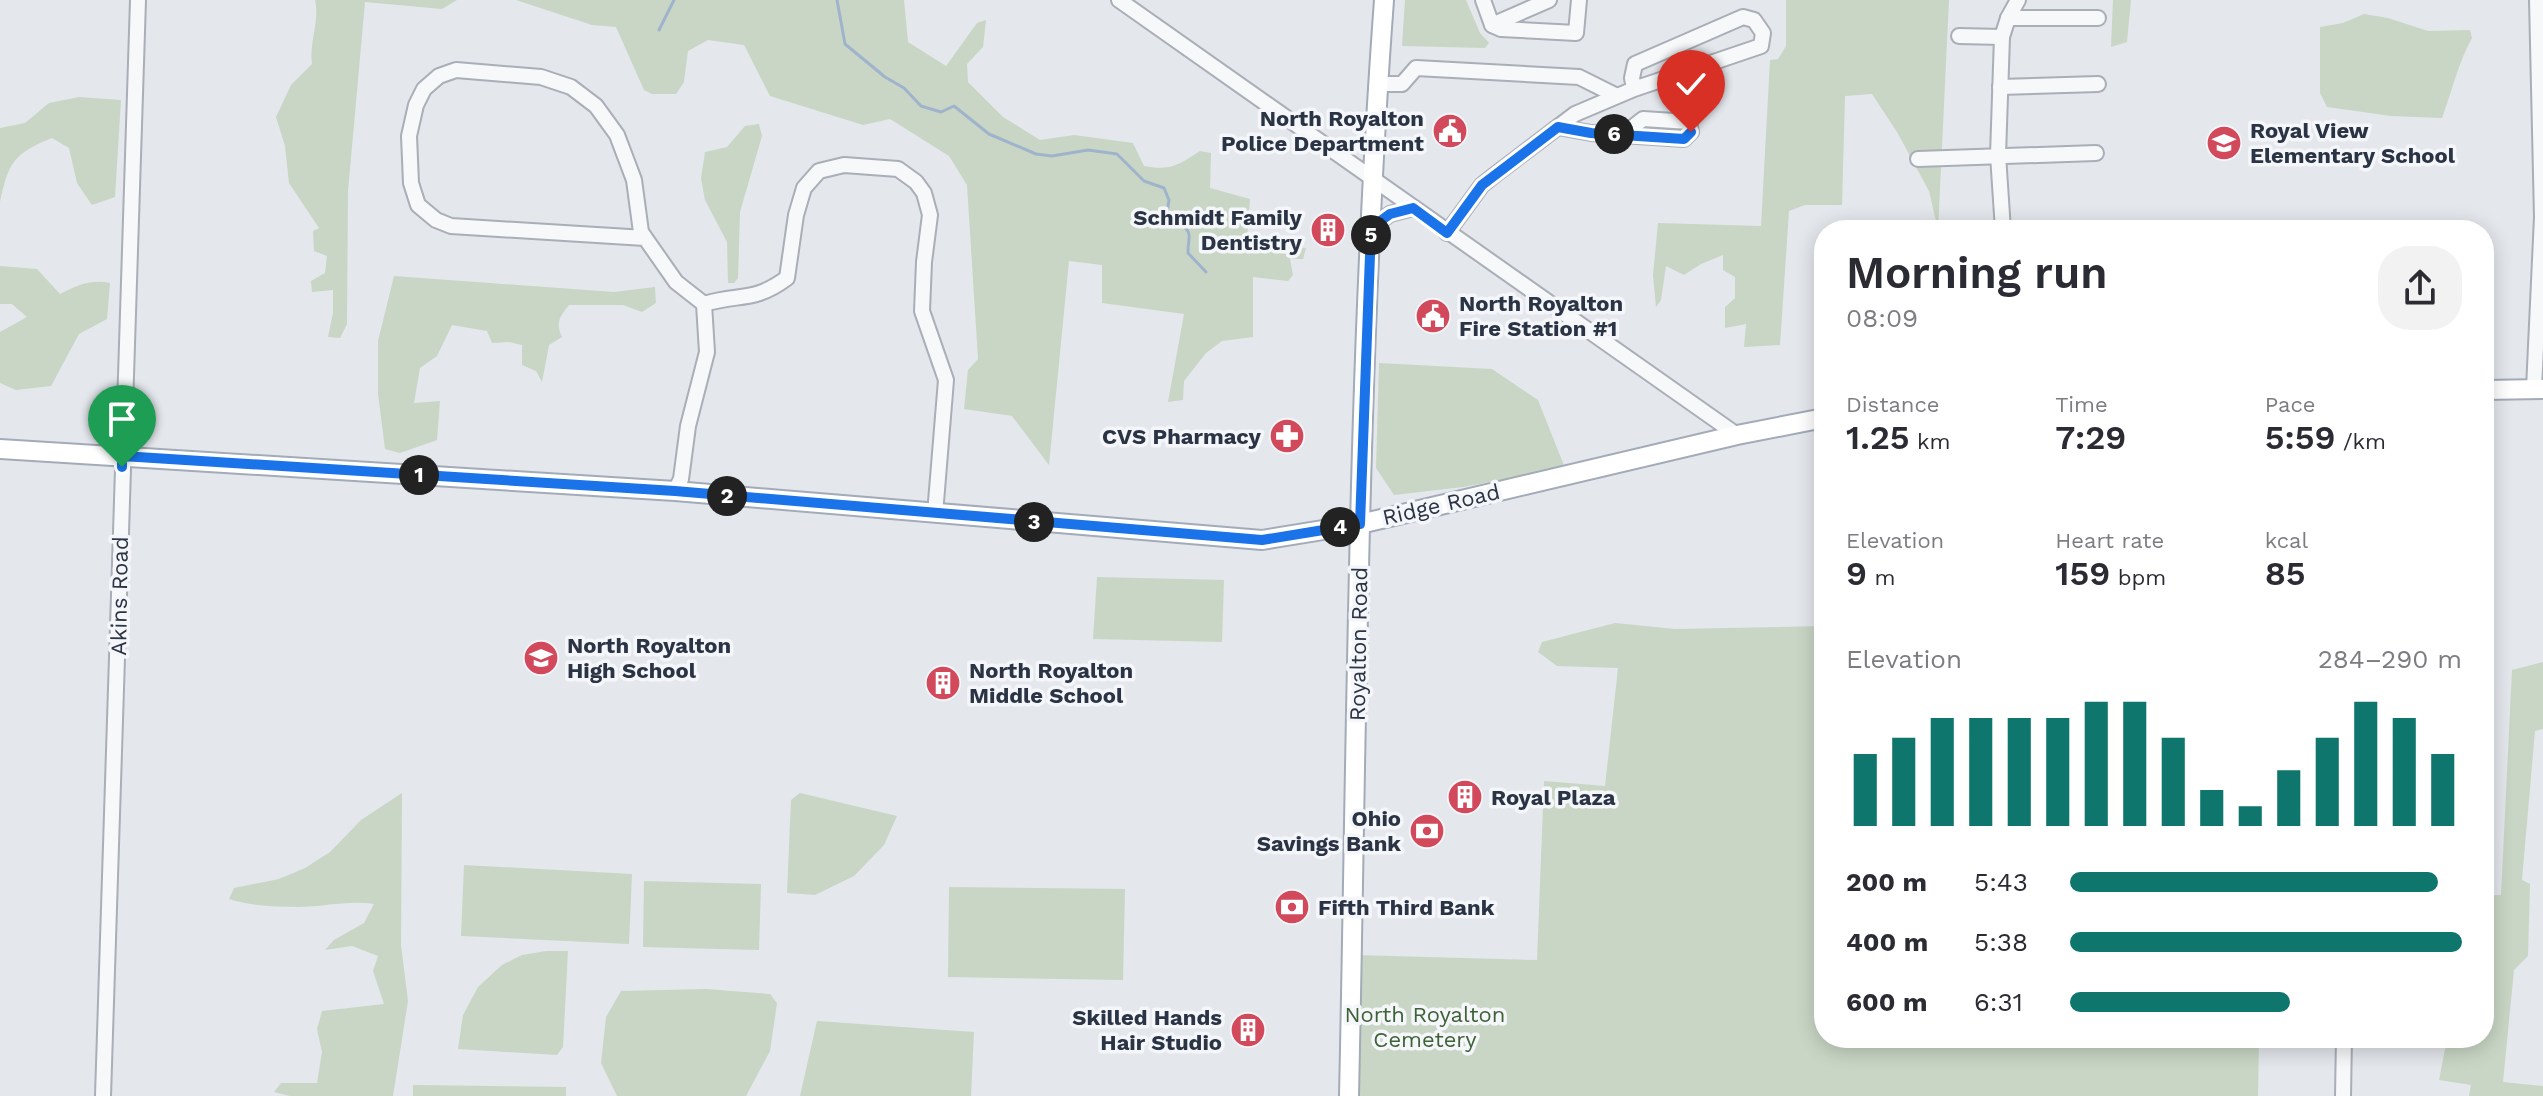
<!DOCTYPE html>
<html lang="en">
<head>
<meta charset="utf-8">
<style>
  :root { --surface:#fff; --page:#f2f2f3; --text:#2b2b33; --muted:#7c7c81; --accent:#0f766e }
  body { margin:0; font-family:"Work Sans",sans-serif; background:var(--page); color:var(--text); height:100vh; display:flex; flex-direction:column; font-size:30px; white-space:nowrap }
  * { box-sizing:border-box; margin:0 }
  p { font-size:26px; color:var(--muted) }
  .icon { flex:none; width:44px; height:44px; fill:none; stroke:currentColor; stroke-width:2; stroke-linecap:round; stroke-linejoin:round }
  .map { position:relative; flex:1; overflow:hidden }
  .panel { position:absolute; left:1814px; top:220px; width:680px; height:828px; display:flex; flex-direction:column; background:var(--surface); border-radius:32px; box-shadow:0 4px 20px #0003 }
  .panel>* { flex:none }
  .pin { position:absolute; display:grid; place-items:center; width:68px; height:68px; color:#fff; margin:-82px -34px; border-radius:50% 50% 50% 0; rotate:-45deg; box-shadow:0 0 8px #0007 }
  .pin .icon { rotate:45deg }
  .km { position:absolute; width:40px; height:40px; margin:-20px; border-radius:50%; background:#222; color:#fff; font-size:22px; line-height:40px; text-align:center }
  .round { display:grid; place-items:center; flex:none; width:84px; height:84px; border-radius:32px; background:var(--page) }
  .headline { display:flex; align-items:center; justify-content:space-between; height:136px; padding:0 32px }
  h1 { font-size:44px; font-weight:600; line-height:60px }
  .stats { display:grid; grid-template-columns:repeat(3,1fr); gap:12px; height:136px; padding:8px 32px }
  .stats div { display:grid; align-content:center }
  .stats b { font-size:34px; font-weight:600 }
  .stats small { font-size:22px; font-weight:400 }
  .stats p { font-size:22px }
  .chart { height:224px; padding:16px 32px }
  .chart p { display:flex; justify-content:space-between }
  .chart svg { width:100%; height:144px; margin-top:8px; stroke:var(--accent); stroke-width:6 }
  ul { padding:0 32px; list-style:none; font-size:26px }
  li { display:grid; grid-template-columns:128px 96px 1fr; align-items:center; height:60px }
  li i { height:20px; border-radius:10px; background:var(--accent) }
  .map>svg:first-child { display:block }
</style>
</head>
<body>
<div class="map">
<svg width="2543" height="1096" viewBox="0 0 2543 1096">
  <rect width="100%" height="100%" fill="#e4e7ec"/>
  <!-- green -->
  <g fill="#c9d6c5">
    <path d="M315 0H457L442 9 365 2 348 191 347 324 340 338 328 337 333 313V290L312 292 311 281 325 273 327 256 314 251 313 231 319 228 289 183 285 146 276 117 291 85 312 64C309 42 320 21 315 0Z"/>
    <path d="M516 0H904L908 42 946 66 977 23 986 20 983 47 967 64 968 82 1003 117 1040 140 1074 135 1133 143 1144 166C1171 171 1178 165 1200 151L1211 153 1210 188 1250 199 1247 239 1306 248 1303 259H1290L1293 275 1288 281 1253 277V337L1222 341 1206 353 1184 381 1183 400 1168 402 1184 314 1102 303V265L1069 261 1049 465 1012 416 964 409 968 370 978 359 967 185 949 156 890 119 863 125 770 96 744 45 708 40 688 51 684 82 676 94H652L644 90 616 27 592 25Z"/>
    <path d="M1405 0H1466L1480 33 1489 43 1485 48 1402 46Z"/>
    <path d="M1786 0H1949L1938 230 1929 191 1897 132 1872 94 1845 96 1842 205H1805L1789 211 1780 345 1744 347 1746 324 1725 328V307L1735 298V277L1723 270V255L1701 264 1684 275 1666 266 1661 300 1656 307 1653 275 1658 223 1761 226 1770 60 1778 59 1786 46Z"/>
    <path d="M2113 0H2131L2127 42 2111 47Z"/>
    <path d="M2364 14 2388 18 2428 31 2470 30 2472 38C2458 63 2452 91 2442 118L2391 116 2327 107 2320 93V27L2343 23Z"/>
    <path d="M79 97 121 100 115 197 92 205 77 183 69 148 52 138C14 153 8 163 0 202V128L25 123 49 103Z"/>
    <path d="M759 124 762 136 740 212 738 278 734 283H728L727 242 705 200 701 178 705 152 727 147 745 126Z"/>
    <path d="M0 266 37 269 60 294C78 285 90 279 110 283L107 319 79 334 51 386 16 390 0 383V332L27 317 12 304H0Z"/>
    <path d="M394 276 614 292 655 287 656 303 642 312 623 305H569C560 316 555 323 562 337L549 345 542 382 536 371 522 365V345L509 342 492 343 487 331 452 325 437 356 420 368 414 403 440 401 437 440 400 453 385 449 378 394V341Z"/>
    <path d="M1379 363 1492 369 1538 400 1565 468 1463 487 1394 495 1376 468Z"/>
    <path d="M1097 577 1224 580 1222 642 1093 639Z"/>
    <path d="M1615 623 1675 629 1824 626V1038H2259L2258 1096H1353L1355 955 1537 960 1544 781 1605 786 1618 668 1557 666 1538 652 1542 642Z"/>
    <path d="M2543 662V729L2535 731 2522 880 2530 884 2528 956 2514 970 2503 1082 2543 1086V1096H2469L2471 1085 2439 1080 2445 1049 2455 1038H2484V895H2501L2512 670Z"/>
    <path d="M402 793 401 945 408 1001 393 1096H290L274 1092 281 1083H317L322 1052 317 1029 322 1011 384 1004 373 971 378 956 352 946 325 950 334 940 364 923 374 904C349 900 323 907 298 907 275 907 251 906 229 899L234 888 279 879 305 868 330 852 361 820Z"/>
    <path d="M800 793 897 816 884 845 854 876 815 895 787 893 791 800Z"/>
    <path d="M464 865 632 874 629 944 461 936Z"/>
    <path d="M644 881 761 884 759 950 643 947Z"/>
    <path d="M949 887 1125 889 1123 980 948 977Z"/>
    <path d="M546 951H568L563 1047 557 1055 458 1049 463 1015 478 987 502 965 522 955Z"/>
    <path d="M706 989 770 994 777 1003 770 1051 746 1096H617L601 1063 606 1017 621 991Z"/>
    <path d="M817 1021 974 1032 971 1096H800Z"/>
    <path d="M413 1085 566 1087V1096H413Z"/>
  </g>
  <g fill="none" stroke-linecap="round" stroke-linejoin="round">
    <!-- stream -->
    <g stroke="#9fb4cc" stroke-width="3">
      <path d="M837 0 845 44 885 77 904 88 921 106 941 112 954 106 989 134 1036 154 1052 156 1088 150 1117 154 1144 181 1164 188 1169 200 1167 213 1173 219 1180 220C1194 239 1188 232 1188 253L1206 272"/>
      <path d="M659 30 674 0"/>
    </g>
    <defs>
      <g id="minor">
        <path d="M1119 0 1737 435"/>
        <path d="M1483 0 1492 25 1501 29 1576 33 1579 0"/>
        <path d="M2008 18H2098"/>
        <path d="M1492 25 1549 0"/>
        <path d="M1959 36 2002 37"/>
        <path d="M1378 84H1402L1416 68 1579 77 1615 95"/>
        <path d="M2000 87 2098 84"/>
        <path d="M1558 127 1591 133 1684 139 1691 132 1689 122 1643 119 1624 134"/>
        <path d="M1918 159 2096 153"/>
        <path d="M1371 228 1390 214 1413 208"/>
        <path d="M2003 230 1998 155 2002 37 2008 18 2018 0"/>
        <path d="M1447 233 1482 185 1496 174 1575 114 1634 89 1761 46 1763 33 1754 20 1743 17 1635 64 1632 78 1634 89"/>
        <path d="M645 238 451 226 436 220 418 205 411 183 409 136 416 105 424 89 439 76 456 70 541 77 571 87 596 106 617 135 634 180 641 232 676 282 704 304 707 352 688 426 681 479 675 491"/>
        <path d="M704 304C740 293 753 303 787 278L796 215 804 188 819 171 844 165 898 169 916 182 924 193 930 215 924 262 922 311 946 380 935 514"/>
        <path d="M2534 389 2542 217 2537 0"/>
        <path d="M103 1096 138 0"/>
        <path d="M2343 1096 2344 1038"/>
      </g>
      <g id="major">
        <path d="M2484 390 2543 389"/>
        <path d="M0 449 675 491 1262 540 1360 524 1737 435 1824 418"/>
        <path d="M1349 1096C1357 731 1357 365 1384 0"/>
      </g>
    </defs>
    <!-- minor casing -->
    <use href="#minor" stroke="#a9aeb7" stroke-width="18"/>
    <!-- major casing -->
    <use href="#major" stroke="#a3abb8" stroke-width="22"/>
    <!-- minor -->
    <use href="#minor" stroke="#f7f8fa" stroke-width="14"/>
    <!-- major -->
    <use href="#major" stroke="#fff" stroke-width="18"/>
  </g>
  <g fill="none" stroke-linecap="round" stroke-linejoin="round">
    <defs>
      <path id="route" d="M122 467V456L675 491 1262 540 1360 524 1371 228 1390 214 1413 208 1447 233 1482 185 1558 127 1591 133 1684 139 1691 132"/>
    </defs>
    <!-- route casing -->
    <use href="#route" stroke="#fff" stroke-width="16"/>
    <!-- route -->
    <use href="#route" stroke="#1a73e8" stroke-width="10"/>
  </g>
  <!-- icons -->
  <defs>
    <symbol id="civic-disc" viewBox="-11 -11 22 22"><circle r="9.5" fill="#d1495b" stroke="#f4f6f9"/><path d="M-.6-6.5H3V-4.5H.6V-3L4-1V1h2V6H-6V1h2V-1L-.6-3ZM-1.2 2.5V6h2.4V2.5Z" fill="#fff"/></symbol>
    <symbol id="school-disc" viewBox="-11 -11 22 22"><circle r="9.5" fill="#d1495b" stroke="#f4f6f9"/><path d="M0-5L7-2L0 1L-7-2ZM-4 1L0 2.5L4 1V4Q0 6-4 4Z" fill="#fff"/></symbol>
    <symbol id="building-disc" viewBox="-11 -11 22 22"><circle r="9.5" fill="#d1495b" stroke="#f4f6f9"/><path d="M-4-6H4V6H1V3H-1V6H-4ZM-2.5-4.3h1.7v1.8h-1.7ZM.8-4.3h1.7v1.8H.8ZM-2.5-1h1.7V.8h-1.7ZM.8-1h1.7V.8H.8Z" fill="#fff"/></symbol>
    <symbol id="pharmacy-disc" viewBox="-11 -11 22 22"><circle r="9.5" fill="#d1495b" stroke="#f4f6f9"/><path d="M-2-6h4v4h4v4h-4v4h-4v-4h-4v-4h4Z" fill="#fff"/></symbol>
    <symbol id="bank-disc" viewBox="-11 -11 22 22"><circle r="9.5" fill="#d1495b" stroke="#f4f6f9"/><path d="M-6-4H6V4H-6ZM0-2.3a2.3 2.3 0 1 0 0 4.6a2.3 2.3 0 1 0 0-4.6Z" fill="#fff"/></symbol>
  </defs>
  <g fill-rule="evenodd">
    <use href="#civic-disc" x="1430" y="111" width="40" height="40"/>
    <use href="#school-disc" x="2204" y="123" width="40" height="40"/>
    <use href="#building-disc" x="1308" y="210" width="40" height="40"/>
    <use href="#civic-disc" x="1413" y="296" width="40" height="40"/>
    <use href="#pharmacy-disc" x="1267" y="416" width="40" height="40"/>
    <use href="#school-disc" x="521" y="638" width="40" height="40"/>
    <use href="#building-disc" x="923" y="663" width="40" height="40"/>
    <use href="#building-disc" x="1445" y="777" width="40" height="40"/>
    <use href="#bank-disc" x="1407" y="811" width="40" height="40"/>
    <use href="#bank-disc" x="1272" y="887" width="40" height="40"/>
    <use href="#building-disc" x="1228" y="1010" width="40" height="40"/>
  </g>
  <g text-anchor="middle" stroke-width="7" stroke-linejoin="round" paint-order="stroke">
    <!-- poi labels -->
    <g font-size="22" font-weight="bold" fill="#2b3445" stroke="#f4f6f9" text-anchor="start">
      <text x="1424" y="126" text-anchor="end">North Royalton<tspan x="1424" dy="25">Police Department</tspan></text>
      <text x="2250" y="138">Royal View<tspan x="2250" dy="25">Elementary School</tspan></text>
      <text x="1302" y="225" text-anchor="end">Schmidt Family<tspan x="1302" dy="25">Dentistry</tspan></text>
      <text x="1459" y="311">North Royalton<tspan x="1459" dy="25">Fire Station #1</tspan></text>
      <text x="1261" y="444" text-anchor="end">CVS Pharmacy</text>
      <text x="567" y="653">North Royalton<tspan x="567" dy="25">High School</tspan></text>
      <text x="969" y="678">North Royalton<tspan x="969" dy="25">Middle School</tspan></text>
      <text x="1491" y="805">Royal Plaza</text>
      <text x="1401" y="826" text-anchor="end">Ohio<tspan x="1401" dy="25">Savings Bank</tspan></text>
      <text x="1318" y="915">Fifth Third Bank</text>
      <text x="1222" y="1025" text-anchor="end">Skilled Hands<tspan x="1222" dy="25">Hair Studio</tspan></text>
    </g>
    <!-- street labels -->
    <g font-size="22" fill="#2b3445" stroke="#f4f6f9">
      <text transform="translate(1441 504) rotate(-13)" y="8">Ridge Road</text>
      <text transform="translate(119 596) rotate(-89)" y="8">Akins Road</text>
      <text transform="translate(1358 644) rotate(-89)" y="8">Royalton Road</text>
    </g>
    <!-- park labels -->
    <g font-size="22" fill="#3f6138" stroke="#f4f6f9">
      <text x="1425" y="1022">North Royalton<tspan x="1425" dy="25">Cemetery</tspan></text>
    </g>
  </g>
</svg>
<div class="pin" style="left:122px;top:467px;background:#1e9e55"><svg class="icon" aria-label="arrive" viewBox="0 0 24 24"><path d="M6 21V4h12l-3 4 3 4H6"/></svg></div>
<div class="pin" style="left:1691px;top:132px;background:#d93025"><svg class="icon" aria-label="check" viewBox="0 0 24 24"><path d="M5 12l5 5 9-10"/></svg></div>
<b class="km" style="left:419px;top:475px">1</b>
<b class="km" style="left:727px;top:496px">2</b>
<b class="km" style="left:1034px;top:522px">3</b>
<b class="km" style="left:1340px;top:527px">4</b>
<b class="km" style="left:1371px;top:235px">5</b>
<b class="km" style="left:1614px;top:134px">6</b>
<section class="panel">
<div class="headline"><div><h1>Morning run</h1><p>08:09</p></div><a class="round"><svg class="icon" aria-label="share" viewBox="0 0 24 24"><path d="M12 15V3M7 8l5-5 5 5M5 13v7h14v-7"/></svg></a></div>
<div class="stats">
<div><p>Distance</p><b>1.25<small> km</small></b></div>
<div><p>Time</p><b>7:29</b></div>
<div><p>Pace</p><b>5:59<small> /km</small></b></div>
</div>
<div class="stats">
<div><p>Elevation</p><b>9<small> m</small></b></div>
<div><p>Heart rate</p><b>159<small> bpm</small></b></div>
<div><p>kcal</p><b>85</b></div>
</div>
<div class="chart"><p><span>Elevation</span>284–290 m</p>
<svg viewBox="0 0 160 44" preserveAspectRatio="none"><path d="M5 44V22M15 44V17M25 44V11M35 44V11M45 44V11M55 44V11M65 44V6M75 44V6M85 44V17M95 44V33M105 44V38M115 44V27M125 44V17M135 44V6M145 44V11M155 44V22"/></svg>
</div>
<ul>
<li><b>200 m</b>5:43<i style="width:94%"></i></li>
<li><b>400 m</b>5:38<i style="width:100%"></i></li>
<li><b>600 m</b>6:31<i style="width:56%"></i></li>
</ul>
</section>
</div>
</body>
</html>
